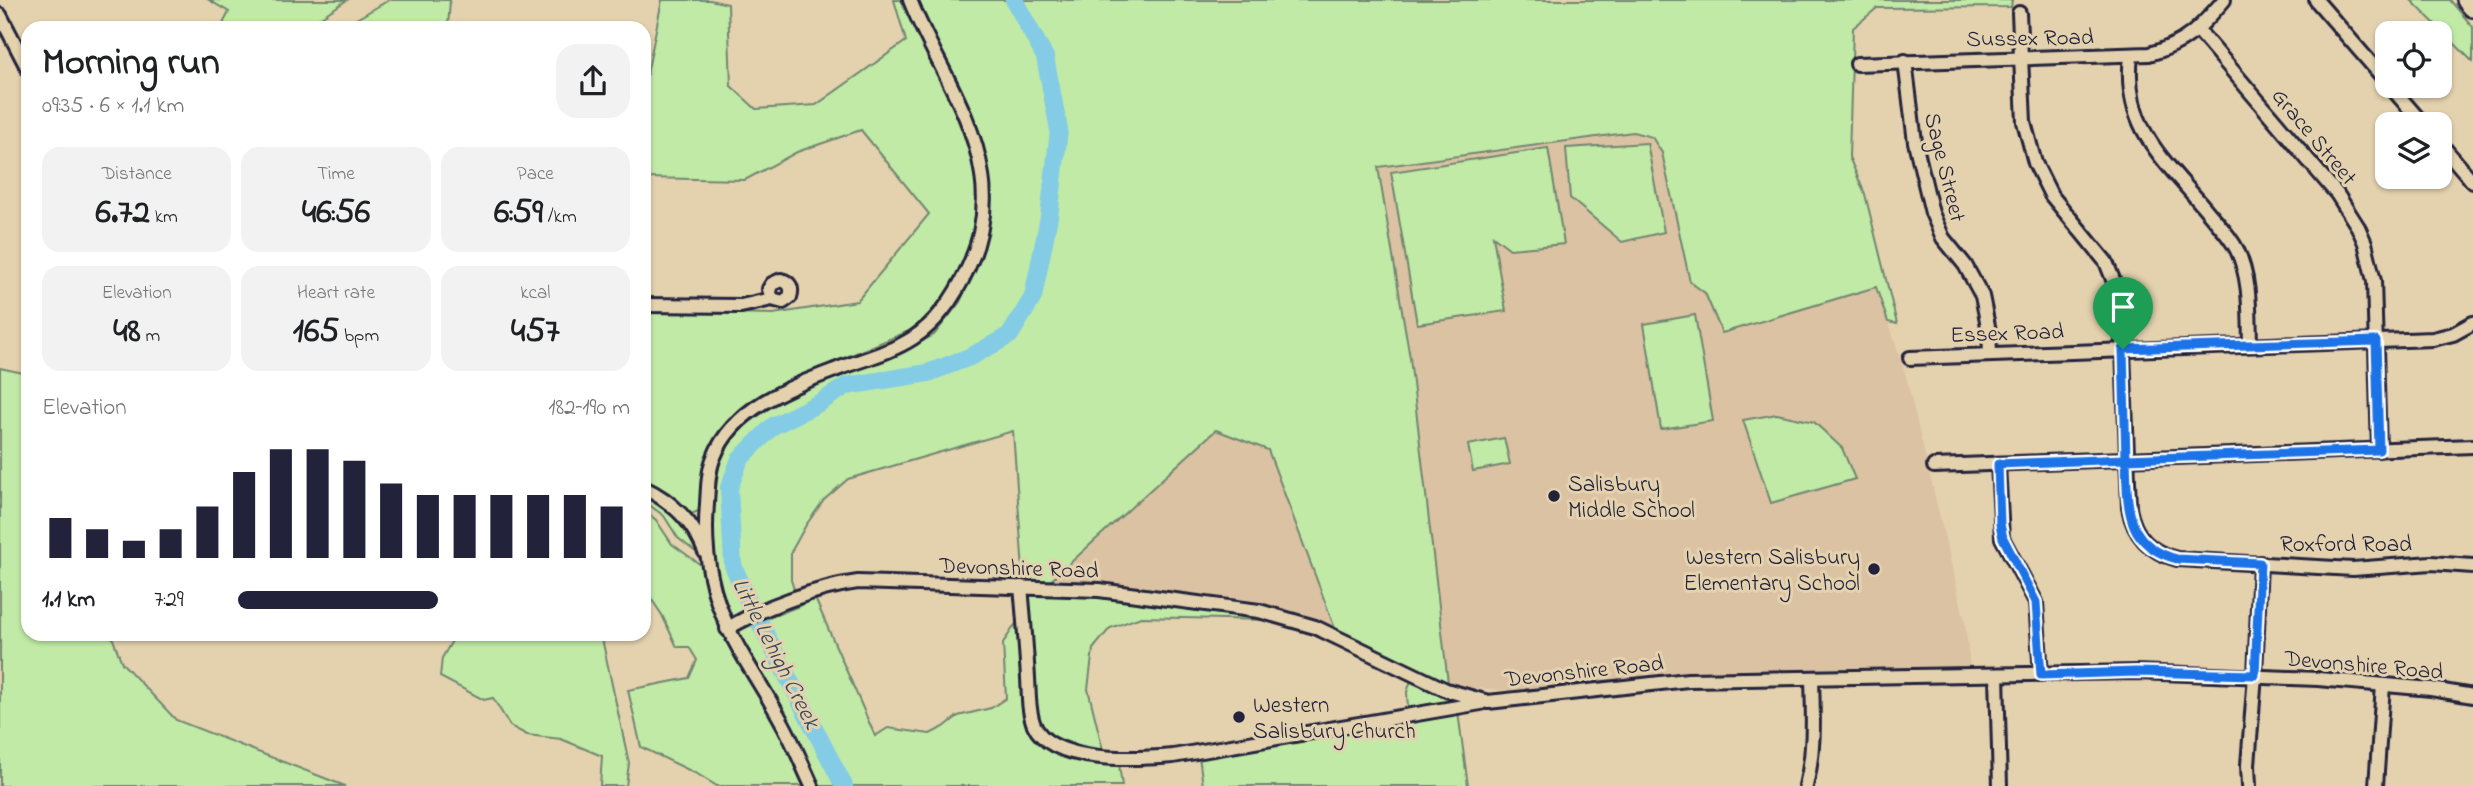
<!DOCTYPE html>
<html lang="en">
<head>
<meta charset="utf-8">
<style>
  :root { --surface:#fff; --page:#f2f2f2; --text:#202124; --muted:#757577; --accent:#22223b }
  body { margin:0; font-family:"Indie Flower",sans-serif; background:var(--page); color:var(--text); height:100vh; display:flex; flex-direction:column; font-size:26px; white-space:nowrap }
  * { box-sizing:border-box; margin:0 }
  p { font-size:23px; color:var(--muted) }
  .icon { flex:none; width:38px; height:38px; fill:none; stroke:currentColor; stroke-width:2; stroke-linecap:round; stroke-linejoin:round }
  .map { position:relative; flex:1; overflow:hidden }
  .side { position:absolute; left:21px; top:21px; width:630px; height:620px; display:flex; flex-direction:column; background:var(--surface); border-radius:21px; box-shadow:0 2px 5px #0004 }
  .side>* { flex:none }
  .controls { position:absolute; left:2375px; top:21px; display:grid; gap:14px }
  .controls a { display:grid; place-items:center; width:77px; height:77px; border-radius:14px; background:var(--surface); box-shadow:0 2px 5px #0004; font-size:35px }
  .pin { position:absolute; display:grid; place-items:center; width:60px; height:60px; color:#fff; margin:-72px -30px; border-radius:50% 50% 50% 0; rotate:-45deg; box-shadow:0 0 7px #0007 }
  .pin .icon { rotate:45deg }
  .round { display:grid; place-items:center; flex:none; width:74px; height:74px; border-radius:21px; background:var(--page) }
  .summary { display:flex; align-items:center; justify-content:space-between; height:119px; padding:0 21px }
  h1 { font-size:38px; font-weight:800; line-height:52px }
  .figures { display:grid; grid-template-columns:repeat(3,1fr); gap:10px; height:119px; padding:7px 21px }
  .figures div { display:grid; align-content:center; border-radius:18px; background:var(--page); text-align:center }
  .figures b { font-size:35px; font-weight:800 }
  .figures small { font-size:19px; font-weight:400 }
  .figures p { font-size:19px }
  .chart { height:196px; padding:14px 21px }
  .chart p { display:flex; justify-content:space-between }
  .chart svg { width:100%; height:126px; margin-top:7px; stroke:var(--accent); stroke-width:6 }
  ul { padding:0 21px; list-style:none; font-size:23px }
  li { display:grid; grid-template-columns:112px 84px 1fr; align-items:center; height:52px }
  li i { height:18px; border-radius:9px; background:var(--accent) }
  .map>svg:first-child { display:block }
</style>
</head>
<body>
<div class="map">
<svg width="2473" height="786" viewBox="0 0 2473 786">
  <rect width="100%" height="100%" fill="#e4d2af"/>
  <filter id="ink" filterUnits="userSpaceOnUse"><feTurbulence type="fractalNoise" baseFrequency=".0143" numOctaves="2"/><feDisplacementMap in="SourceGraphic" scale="14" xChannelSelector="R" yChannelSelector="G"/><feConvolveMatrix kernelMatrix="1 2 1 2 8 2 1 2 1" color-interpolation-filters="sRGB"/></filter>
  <g filter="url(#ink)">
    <!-- built -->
    <g fill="#dbc2a3">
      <path d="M1633 132 1652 137 1663 155 1705 293 1722 333 1877 287 1906 376 1965 621 1970 667 1668 673 1528 692 1464 687 1448 683 1410 358 1378 167Z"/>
      <path d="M1216 430 1268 450 1336 631 1301 615 1246 603 1113 589 1046 585Z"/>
    </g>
    <!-- green -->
    <g fill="#c0eaa6" stroke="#718670" stroke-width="2">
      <path d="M209 0H347L304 28H221L229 12Z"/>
      <path d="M389 0H450L448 28H341Z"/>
      <path d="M662 0H710L728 4 731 86 756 109 816 105 906 41 894 0H905L929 55 955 108 970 145 979 201 976 230 966 259 949 291 925 318 909 331 781 384 747 407 717 437 705 467 701 510 691 514 663 490 644 479V311L773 314 857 301 929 214 861 130 797 152 745 180 644 178V89Z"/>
      <path d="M915 0H2012L2011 7 1877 8 1853 28 1849 157 1865 194 1897 324 1888 322 1876 287 1722 333 1705 293 1690 282 1662 153 1652 137 1633 132 1378 167 1410 358 1448 683 1336 631 1268 450 1216 430 1046 585H1024L1013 431 848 479 824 500 806 525 791 552V580L795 592 730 618 716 569 712 522 719 458 731 440 743 427 787 395 824 378 905 350 934 335 960 302 980 258 991 209 987 165 974 120Z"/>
      <path d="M2411 0H2450L2473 27V62Z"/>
      <path d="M1647 143 1664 232 1622 242 1570 198 1566 148Z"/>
      <path d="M1548 148 1564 244 1510 249 1493 236 1506 311 1417 324 1391 172Z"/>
      <path d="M1695 315 1713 421 1661 429 1644 324Z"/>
      <path d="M0 368 28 374V634H111L122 663 176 720 345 786H0Z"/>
      <path d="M1777 414 1814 422 1842 448 1855 479 1771 503 1743 420Z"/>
      <path d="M1504 438 1510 464 1473 471 1468 445Z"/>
      <path d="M644 494 686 527 702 557 678 538 664 516 644 501Z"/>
      <path d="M644 510 656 520 672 544 701 565 712 608 723 635 779 727 808 786H717L697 774 641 747 628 690 689 678 697 660 689 647H677L662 615 648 594 644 592Z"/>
      <path d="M1033 592 1095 594 1263 617 1301 628 1266 620 1141 617 1110 628 1093 649 1088 689 1103 750C1078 745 1052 742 1036 721L1030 618 1026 597Z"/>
      <path d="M814 596 875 736 888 728 930 734 944 727 958 716 991 708 1006 698 1003 643 1021 616 1022 707 1026 727 1041 743 1119 764 1122 786H818L738 638 739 630 799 606Z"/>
      <path d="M456 634H601L629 763 626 786H600L602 756 561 739 527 735 510 726 493 698 484 700 440 677 442 658Z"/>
      <path d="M1412 678 1453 698 1455 704 1408 710 1407 692Z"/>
      <path d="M1458 712 1468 786H1203L1199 756Z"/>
    </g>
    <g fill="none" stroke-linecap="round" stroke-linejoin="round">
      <!-- river -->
      <path stroke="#84cce5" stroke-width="18" d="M844 786 746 596 733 565 729 488 740 459 773 426 821 402 846 386 928 373 972 356 1010 335 1033 297 1049 217 1059 130 1045 57 1014 0"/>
      <defs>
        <g id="minor">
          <path d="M2316 0 2387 82"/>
          <path d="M2019 13 2024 122 2035 163 2051 195 2106 262 2118 292 2123 349 2129 508C2134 536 2149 552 2177 559L2353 569 2431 563 2473 566"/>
          <path d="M0 15 28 69"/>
          <path d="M2198 30 2337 194 2358 227 2365 243 2374 281 2379 450"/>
          <path d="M2131 56C2122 128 2166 161 2208 212 2218 224 2230 236 2237 250 2251 279 2249 313 2250 344"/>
          <path d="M1905 61 1915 142 1932 213 1943 238 1965 265 1982 296 1989 331 1990 354"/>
          <path d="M1857 64 2149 54C2186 44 2200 28 2224 0"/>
          <path d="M2390 86 2423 124"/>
          <path d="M2440 143 2473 182"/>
          <path d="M644 305 741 306 772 299 783 302 790 297C793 288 790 282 781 280L772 284 769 289 772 299"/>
          <path d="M1910 358 2433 339 2453 334 2473 323"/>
          <path d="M1998 464 2002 538 2036 602 2041 675"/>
          <path d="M1934 466 2473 446"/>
          <path d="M644 488C672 501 694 523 705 552"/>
          <path d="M1021 587C1024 617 1026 648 1028 678 1029 693 1028 711 1034 725 1052 765 1137 759 1173 756L1481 703"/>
          <path d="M727 629C760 608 819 587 858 582L1099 590 1259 611 1315 627 1446 690 1488 702 1688 680 2136 672 2318 679 2431 689 2473 696"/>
          <path d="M1997 675 2000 786"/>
          <path d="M812 786C802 765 794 744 783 724 757 675 722 633 711 577 706 554 705 528 707 504 708 488 708 471 714 457 733 408 790 387 835 370 860 360 890 353 913 338 938 322 956 294 968 268 982 238 987 208 982 175 973 112 933 59 910 0"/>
          <path d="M1806 786C1815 750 1813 715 1812 678"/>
          <path d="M2249 786 2248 765 2255 675 2260 563"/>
          <path d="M2376 786 2383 685"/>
        </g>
        <path id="highway" d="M2467 0 2473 7"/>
      </defs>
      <!-- minor casing -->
      <use href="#minor" stroke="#22223b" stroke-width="18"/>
      <!-- highway casing -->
      <use href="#highway" stroke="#22223b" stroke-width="24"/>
      <!-- minor -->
      <use href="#minor" stroke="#e4d2af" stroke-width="12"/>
      <!-- highway -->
      <use href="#highway" stroke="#e4d2af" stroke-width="19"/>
    </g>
  </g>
  <g fill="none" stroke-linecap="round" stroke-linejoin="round" filter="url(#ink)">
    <defs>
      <path id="route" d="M2123 349 2126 459 1998 464 2000 524 2003 538 2036 602 2041 675 2136 672 2255 675 2260 563 2177 559C2123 545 2128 504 2126 459L2379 450 2376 341 2123 349"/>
    </defs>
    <!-- route casing -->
    <use href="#route" stroke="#fff" stroke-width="14"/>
    <!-- route -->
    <use href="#route" stroke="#1a73e8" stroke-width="9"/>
  </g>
  <!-- markers -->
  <g fill="#22223b" stroke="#e4d2af" stroke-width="2.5">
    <circle cx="1554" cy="496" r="7"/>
    <circle cx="1874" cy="569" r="7"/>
    <circle cx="1239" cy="717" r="7"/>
  </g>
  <g text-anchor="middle" stroke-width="6" stroke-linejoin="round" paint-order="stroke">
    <!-- street labels -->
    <g font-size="23" fill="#22223b" stroke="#e4d2af">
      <text transform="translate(2030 37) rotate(-1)" y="8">Sussex Road</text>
      <text transform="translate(2315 136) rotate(50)" y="8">Grace Street</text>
      <text transform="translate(1946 167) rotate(76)" y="8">Sage Street</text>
      <text transform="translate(2007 332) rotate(-2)" y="8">Essex Road</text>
      <text x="2346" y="551">Roxford Road</text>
      <text transform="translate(1019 567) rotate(2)" y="8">Devonshire Road</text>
      <text transform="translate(2364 664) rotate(5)" y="8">Devonshire Road</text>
      <text transform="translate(1584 670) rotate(-6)" y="8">Devonshire Road</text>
    </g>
    <!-- poi labels -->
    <g font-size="23" fill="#22223b" stroke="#e4d2af" text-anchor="start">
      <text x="1568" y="491">Salisbury<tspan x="1568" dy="26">Middle School</tspan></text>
      <text x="1860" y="564" text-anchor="end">Western Salisbury<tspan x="1860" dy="26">Elementary School</tspan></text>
      <text x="1253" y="712">Western<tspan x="1253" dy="26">Salisbury Church</tspan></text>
    </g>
    <!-- water labels -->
    <g font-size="24" font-style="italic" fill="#36445d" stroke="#e4d2af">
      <text transform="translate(777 653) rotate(63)" y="8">Little Lehigh Creek</text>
    </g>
  </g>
</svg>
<div class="controls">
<a><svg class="icon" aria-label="locate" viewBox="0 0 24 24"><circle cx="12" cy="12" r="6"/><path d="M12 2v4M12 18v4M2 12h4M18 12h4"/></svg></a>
<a><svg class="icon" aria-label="layers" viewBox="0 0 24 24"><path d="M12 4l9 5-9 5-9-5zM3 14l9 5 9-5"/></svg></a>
</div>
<div class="pin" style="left:2123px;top:349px;background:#1e9e55"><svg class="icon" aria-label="arrive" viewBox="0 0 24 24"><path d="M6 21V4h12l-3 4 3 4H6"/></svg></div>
<section class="side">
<div class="summary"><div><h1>Morning run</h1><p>09:35 · 6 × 1.1 km</p></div><a class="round"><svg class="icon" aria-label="share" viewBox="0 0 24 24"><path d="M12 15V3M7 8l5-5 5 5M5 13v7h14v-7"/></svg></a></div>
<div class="figures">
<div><p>Distance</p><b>6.72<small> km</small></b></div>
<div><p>Time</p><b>46:56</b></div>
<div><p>Pace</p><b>6:59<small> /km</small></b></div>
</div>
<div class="figures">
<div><p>Elevation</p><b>48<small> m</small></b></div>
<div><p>Heart rate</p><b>165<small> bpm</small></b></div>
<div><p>kcal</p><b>457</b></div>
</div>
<div class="chart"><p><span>Elevation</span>182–190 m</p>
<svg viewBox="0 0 160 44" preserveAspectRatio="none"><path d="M5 44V30M15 44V34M25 44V38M35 44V34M45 44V26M55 44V14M65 44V6M75 44V6M85 44V10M95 44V18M105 44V22M115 44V22M125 44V22M135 44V22M145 44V22M155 44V26"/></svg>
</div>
<ul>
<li><b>1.1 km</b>7:29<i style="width:51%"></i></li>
</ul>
</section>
</div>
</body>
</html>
